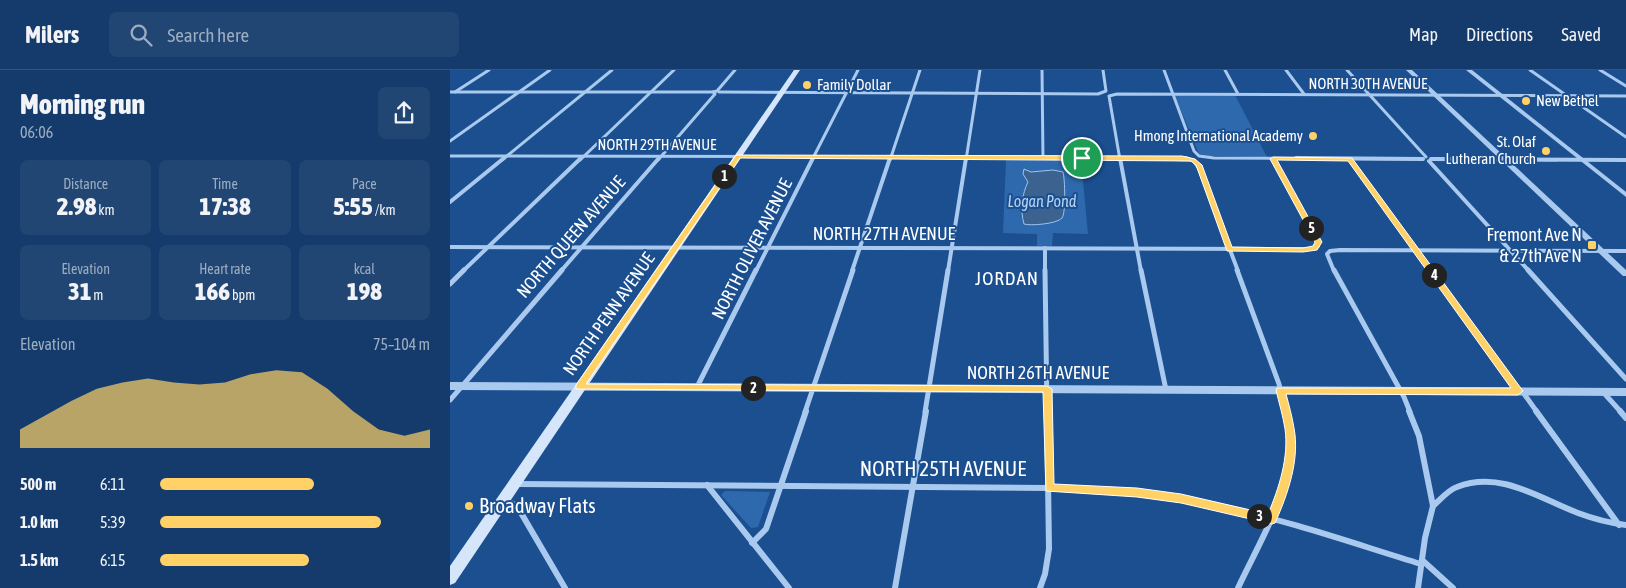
<!DOCTYPE html>
<html lang="en">
<head>
<meta charset="utf-8">
<style>
  :root { --surface:#143b6b; --page:#214673; --text:#f1f3f6; --muted:#9dadc1; --line:#33557e; --accent:#ffd166 }
  body { margin:0; font-family:"Asap Condensed",sans-serif; background:var(--page); color:var(--text); height:100vh; display:flex; flex-direction:column; font-size:19px; white-space:nowrap }
  * { box-sizing:border-box; margin:0 }
  p { font-size:16px; color:var(--muted) }
  .icon { flex:none; width:28px; height:28px; fill:none; stroke:currentColor; stroke-width:2; stroke-linecap:round; stroke-linejoin:round }
  .map { position:relative; flex:1; overflow:hidden }
  .sheet { display:flex; flex-direction:column; background:var(--surface); width:450px }
  .sheet>* { flex:none }
  .pin { position:absolute; display:grid; place-items:center; width:42px; height:42px; color:#fff; margin:-21px; border:2px solid #fff; border-radius:50%; box-shadow:0 1px 5px #0007 }
  .km { position:absolute; width:25px; height:25px; margin:-12px; border-radius:50%; background:#222; color:#fff; font-size:14px; line-height:25px; text-align:center }
  .round { display:grid; place-items:center; flex:none; width:52px; height:52px; border-radius:8px; background:var(--page) }
  .headline { display:flex; align-items:center; justify-content:space-between; height:85px; padding:0 20px }
  h1 { font-size:28px; font-weight:800; line-height:38px }
  .stats { display:grid; grid-template-columns:repeat(3,1fr); gap:8px; height:85px; padding:5px 20px }
  .stats div { display:grid; align-content:center; border-radius:8px; background:var(--page); text-align:center }
  .stats b { font-size:25px; font-weight:800 }
  .stats small { font-size:14px; font-weight:400 }
  .stats p { font-size:14px }
  .chart { height:140px; padding:10px 20px }
  .chart p { display:flex; justify-content:space-between }
  .chart svg { width:100%; height:90px; margin-top:5px; fill:var(--accent); opacity:.7 }
  ul { padding:0 20px; list-style:none; font-size:16px }
  li { display:grid; grid-template-columns:80px 60px 1fr; align-items:center; height:38px }
  li i { height:12px; border-radius:6px; background:var(--accent) }
  header { display:flex; align-items:center; gap:30px; box-sizing:border-box; height:70px; padding:0 25px; background:var(--surface); border-bottom:1px solid var(--line) }
  header strong { font-size:24px }
  nav { display:flex; gap:28px; margin-inline-start:auto; font-size:18px }
  .search { width:350px; height:45px; background:var(--page); display:flex; align-items:center; gap:12px; box-sizing:border-box; padding:0 18px; border-radius:8px; color:var(--muted); font-size:19px }
  main { display:flex; flex:1; min-height:0 }
  .map>svg:first-child { display:block }
</style>
</head>
<body>
<header>
<strong>Milers</strong>
<div class="search"><svg class="icon" aria-label="search" viewBox="0 0 24 24"><circle cx="10" cy="10" r="6"/><path d="M15 15l6 6"/></svg>Search here</div>
<nav><a>Map</a><a>Directions</a><a>Saved</a></nav>
</header>
<main>
<section class="sheet">
<div class="headline"><div><h1>Morning run</h1><p>06:06</p></div><a class="round"><svg class="icon" aria-label="share" viewBox="0 0 24 24"><path d="M12 15V3M7 8l5-5 5 5M5 13v7h14v-7"/></svg></a></div>
<div class="stats">
<div><p>Distance</p><b>2.98<small> km</small></b></div>
<div><p>Time</p><b>17:38</b></div>
<div><p>Pace</p><b>5:55<small> /km</small></b></div>
</div>
<div class="stats">
<div><p>Elevation</p><b>31<small> m</small></b></div>
<div><p>Heart rate</p><b>166<small> bpm</small></b></div>
<div><p>kcal</p><b>198</b></div>
</div>
<div class="chart"><p><span>Elevation</span>75–104 m</p>
<svg viewBox="0 0 160 44" preserveAspectRatio="none"><path d="M0 44V35L10 28L20 21L30 15L40 12L50 10L60 12L70 13L80 12L90 8L100 6L110 7L120 15L130 26L140 35L150 38L160 35V44z"/></svg>
</div>
<ul>
<li><b>500 m</b>6:11<i style="width:57%"></i></li>
<li><b>1.0 km</b>5:39<i style="width:82%"></i></li>
<li><b>1.5 km</b>6:15<i style="width:55%"></i></li>
</ul>
</section>
<div class="map">
<svg width="1176" height="518" viewBox="0 0 1176 518">
  <rect width="100%" height="100%" fill="#1b4f8f"/>
  <!-- green -->
  <g fill="#2e69ad">
    <path d="M727 25H785L817 87 757 86 749 84 725 26Z"/>
    <path d="M556 89H631L638 164 603 163 602 176H587V164L553 163Z"/>
    <path d="M275 421 320 422 308 457 301 458 271 425Z"/>
  </g>
  <!-- water -->
  <path fill="#3c6290" stroke="#9cc4f0" d="M574 99 581 102 603 100 613 102C615 109 616 143 612 148 607 154 580 156 574 154 570 140 572 124 578 112L573 104Z"/>
  <g fill="none" stroke-linecap="round" stroke-linejoin="round">
    <!-- minor-far3 -->
    <g stroke="#a9c9ee" stroke-width="3">
      <path d="M592 0 593 88"/>
      <path d="M714 0 744 81 749 86 764 88 973 89"/>
      <path d="M775 0 788 24"/>
      <path d="M836 0 854 24"/>
      <path d="M897 0 976 87"/>
      <path d="M1080 0 1176 67"/>
      <path d="M1150 0 1176 16"/>
      <path d="M0 22H263"/>
      <path d="M5 22 39 0"/>
      <path d="M269 22 648 24 656 21 653 0"/>
      <path d="M0 71 100 0"/>
      <path d="M0 86 632 87 741 90"/>
      <path d="M981 89 1107 90"/>
      <path d="M52 90 162 0"/>
      <path d="M130 90 224 0"/>
      <path d="M208 90 265 24 263 22 267 21 285 0"/>
      <path d="M362 90 408 0"/>
      <path d="M440 90 470 0"/>
      <path d="M516 90 530 0"/>
      <path d="M670 90 659 26 667 24 1176 26"/>
    </g>
    <!-- minor-far2 -->
    <g stroke="#a9c9ee" stroke-width="4">
      <path d="M670 88 691 201"/>
      <path d="M736 88 744 91 749 98 788 201"/>
      <path d="M846 88 973 89"/>
      <path d="M900 89 981 201"/>
      <path d="M981 89 1176 90"/>
      <path d="M979 91 1079 201"/>
      <path d="M0 132 54 88"/>
      <path d="M0 177 863 179 868 176V170L823 89"/>
      <path d="M595 178V201"/>
      <path d="M13 201 131 88"/>
      <path d="M111 201 209 88"/>
      <path d="M306 201 363 88"/>
      <path d="M402 201 440 88"/>
      <path d="M498 201 516 88"/>
      <path d="M884 201 877 184 880 181 890 180 1176 181"/>
    </g>
    <!-- minor-far1 -->
    <g stroke="#a9c9ee" stroke-width="5">
      <path d="M595 200 597 342"/>
      <path d="M691 200 716 320"/>
      <path d="M787 200 829 314 836 342"/>
      <path d="M884 200 954 327 960 342"/>
      <path d="M981 200 1068 321"/>
      <path d="M1078 200 1176 309"/>
      <path d="M0 214 14 200"/>
      <path d="M247 317 306 200"/>
      <path d="M1072 321 1087 342"/>
      <path d="M1153 322 1171 342"/>
      <path d="M0 330 112 200"/>
      <path d="M355 342 403 200"/>
      <path d="M475 342 498 200"/>
    </g>
    <!-- minor -->
    <g stroke="#a9c9ee" stroke-width="6">
      <path d="M959 341 969 366 983 436 975 468 968 518"/>
      <path d="M1086 341 1169 455"/>
      <path d="M1170 341 1176 348"/>
      <path d="M66 414 599 418C657 420 716 425 773 437 840 451 905 474 971 494"/>
      <path d="M257 415 339 518"/>
      <path d="M54 430 67 436 115 518"/>
      <path d="M983 436C990 430 998 420 1007 417 1050 400 1089 428 1128 443 1144 449 1159 453 1176 455"/>
      <path d="M302 473 316 459 356 341"/>
      <path d="M972 490 1003 518"/>
      <path d="M445 518 476 341"/>
      <path d="M590 518 595 504 599 479 597 341"/>
      <path d="M788 518C808 475 836 430 841 383 842 369 839 354 836 341"/>
    </g>
    <!-- tertiary -->
    <g fill="#a9c9ee" fill-rule="evenodd">
      <path d="M956 0H962L1176 200V206H1173Z"/>
      <path d="M1016 0H1022L1176 122V127Z"/>
      <path d="M0 312 1176 318V326L0 320Z"/>
    </g>
    <!-- secondary -->
    <path fill="#d6e6fa" fill-rule="evenodd" d="M344 0H350L5 513 0 515V496Z"/>
  </g>
  <!-- route -->
  <path fill="#ffd166" stroke="#fff" fill-rule="evenodd" d="M286 85 732 86 745 89 752 95 782 177 853 178 863 176 865 172 820 89 823 87 902 88 1073 321 1068 325 836 324C839 335 842 346 844 358 850 389 838 424 825 453L822 454 731 433 687 427 596 421 593 322 126 319V315ZM290 88 741 91 746 95 777 181 853 182 867 180 872 172 827 90 898 91 1061 318H827L826 320C829 333 833 346 835 359 839 387 829 418 818 444L731 424 687 418 604 414 602 319 597 316 136 314Z"/>
  <!-- markers -->
  <g fill="#ffd166" stroke="#1b4f8f" stroke-width="2">
    <circle cx="357" cy="15" r="5"/>
    <circle cx="1076" cy="31" r="5"/>
    <circle cx="863" cy="66" r="5"/>
    <circle cx="1096" cy="81" r="5"/>
    <rect x="1137" y="170" width="10" height="10" rx="2.5"/>
    <circle cx="19" cy="436" r="5"/>
  </g>
  <g text-anchor="middle" stroke-width="4" stroke-linejoin="round" paint-order="stroke">
    <!-- far-street labels -->
    <g font-size="15" fill="#fff" stroke="#1b4f8f">
      <text x="918" y="19">NORTH 30TH AVENUE</text>
      <text x="207" y="80">NORTH 29TH AVENUE</text>
    </g>
    <!-- far-poi labels -->
    <g font-size="15" fill="#fff" stroke="#1b4f8f" text-anchor="start">
      <text x="367" y="20">Family Dollar</text>
      <text x="1086" y="36">New Bethel</text>
      <text x="853" y="71" text-anchor="end">Hmong International Academy</text>
      <text x="1086" y="77" text-anchor="end">St. Olaf<tspan x="1086" dy="17">Lutheran Church</tspan></text>
    </g>
    <!-- far-water labels -->
    <g font-size="16" font-style="italic" fill="#b5d3f5" stroke="#1b4f8f">
      <text x="592" y="137">Logan Pond</text>
    </g>
    <!-- street labels -->
    <g font-size="18" fill="#fff" stroke="#1b4f8f">
      <text x="434" y="170">NORTH 27TH AVENUE</text>
      <text transform="translate(121 167) rotate(-49)" y="6">NORTH QUEEN AVENUE</text>
      <text transform="translate(302 179) rotate(-63)" y="6">NORTH OLIVER AVENUE</text>
      <text transform="translate(159 244) rotate(-55)" y="6">NORTH PENN AVENUE</text>
      <text x="588" y="309">NORTH 26TH AVENUE</text>
    </g>
    <!-- poi labels -->
    <g font-size="18" fill="#fff" stroke="#1b4f8f" text-anchor="end">
      <text x="1132" y="171">Fremont Ave N<tspan x="1132" dy="21">&amp; 27th Ave N</tspan></text>
    </g>
    <!-- neighbourhood labels -->
    <g font-size="19" letter-spacing="1" fill="#fff" stroke="#1b4f8f">
      <text x="557" y="215">JORDAN</text>
    </g>
    <!-- near-street labels -->
    <g font-size="21" fill="#fff" stroke="#1b4f8f">
      <text x="493" y="406">NORTH 25TH AVENUE</text>
    </g>
    <!-- near-poi labels -->
    <g font-size="21" fill="#fff" stroke="#1b4f8f" text-anchor="start">
      <text x="29" y="443">Broadway Flats</text>
    </g>
  </g>
</svg>
<div class="pin" style="left:632px;top:88px;background:#1e9e55"><svg class="icon" aria-label="arrive" viewBox="0 0 24 24"><path d="M6 21V4h12l-3 4 3 4H6"/></svg></div>
<b class="km" style="left:274px;top:106px">1</b>
<b class="km" style="left:303px;top:318px">2</b>
<b class="km" style="left:809px;top:446px">3</b>
<b class="km" style="left:984px;top:205px">4</b>
<b class="km" style="left:861px;top:158px">5</b>
</div>
</main>
</body>
</html>
